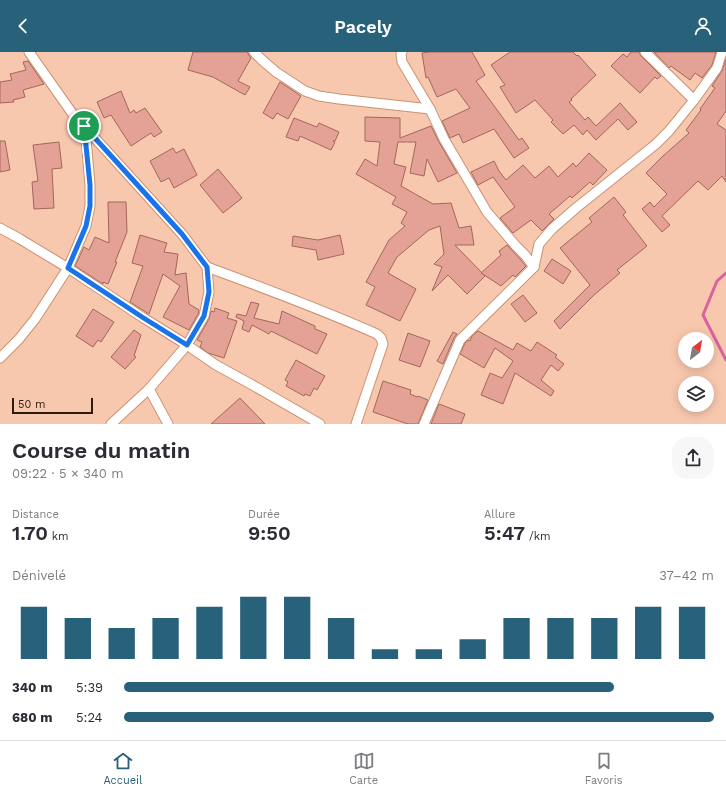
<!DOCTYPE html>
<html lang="fr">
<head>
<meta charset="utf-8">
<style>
  :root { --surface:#fff; --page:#f7f7f7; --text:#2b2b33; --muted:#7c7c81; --line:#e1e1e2; --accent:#27617a }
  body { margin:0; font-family:"Work Sans",sans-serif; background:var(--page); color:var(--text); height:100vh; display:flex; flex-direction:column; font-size:15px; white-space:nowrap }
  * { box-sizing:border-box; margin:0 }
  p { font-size:13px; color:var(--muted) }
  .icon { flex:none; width:22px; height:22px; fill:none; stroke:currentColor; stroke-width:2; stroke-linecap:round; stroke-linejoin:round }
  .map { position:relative; height:372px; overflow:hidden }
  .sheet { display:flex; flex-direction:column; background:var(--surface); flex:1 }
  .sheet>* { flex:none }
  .needle { width:26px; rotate:31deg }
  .controls { position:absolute; left:678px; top:280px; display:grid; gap:8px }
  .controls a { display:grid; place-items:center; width:36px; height:36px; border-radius:50%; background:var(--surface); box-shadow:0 2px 10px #0003; font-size:20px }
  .scale { position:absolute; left:12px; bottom:10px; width:81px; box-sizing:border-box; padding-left:4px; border:2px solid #2f1a0e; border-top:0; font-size:11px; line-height:14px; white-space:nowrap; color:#2f1a0e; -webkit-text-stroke:3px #f8c8ae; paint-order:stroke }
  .pin { position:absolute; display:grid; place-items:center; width:34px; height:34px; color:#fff; margin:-17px; border:2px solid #fff; border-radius:50%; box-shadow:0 1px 4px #0007 }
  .round { display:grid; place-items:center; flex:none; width:42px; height:42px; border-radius:16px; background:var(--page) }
  .head { display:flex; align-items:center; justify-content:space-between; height:68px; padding:0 12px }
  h1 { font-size:22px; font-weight:600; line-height:30px }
  .metrics { display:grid; grid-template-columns:repeat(3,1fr); gap:6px; height:68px; padding:4px 12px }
  .metrics div { display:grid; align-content:center }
  .metrics b { font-size:20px; font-weight:600 }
  .metrics small { font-size:11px; font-weight:400 }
  .metrics p { font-size:11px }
  .chart { height:112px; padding:8px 12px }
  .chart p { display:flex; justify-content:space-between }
  .chart svg { width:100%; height:72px; margin-top:4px; stroke:var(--accent); stroke-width:6 }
  ul { padding:0 12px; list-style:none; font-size:13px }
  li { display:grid; grid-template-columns:64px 48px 1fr; align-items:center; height:30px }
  li i { height:10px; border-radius:5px; background:var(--accent) }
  header { display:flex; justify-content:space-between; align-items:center; height:52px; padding:0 12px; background:var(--accent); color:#fff; font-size:18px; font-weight:600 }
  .dock { display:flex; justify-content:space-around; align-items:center; height:56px; border-top:1px solid var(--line); background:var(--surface); font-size:11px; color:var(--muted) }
  .dock a { display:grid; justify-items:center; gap:2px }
  .dock .selected { color:var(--accent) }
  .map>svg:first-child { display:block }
</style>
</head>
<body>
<header><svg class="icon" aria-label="back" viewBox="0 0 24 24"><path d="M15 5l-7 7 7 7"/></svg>Pacely<svg class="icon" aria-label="person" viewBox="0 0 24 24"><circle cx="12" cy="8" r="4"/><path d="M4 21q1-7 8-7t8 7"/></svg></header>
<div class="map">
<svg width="726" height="372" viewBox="0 0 726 372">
  <rect width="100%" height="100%" fill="#f8c8ae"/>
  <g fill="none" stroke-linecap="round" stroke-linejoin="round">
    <!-- stream -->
    <path stroke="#da61a0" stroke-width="3" d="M726 221 717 229 703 263 726 308"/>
  </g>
  <!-- building -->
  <g fill="#e4a296" stroke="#a3665c">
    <path d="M193 0H248V2L251 6 238 29 250 35 245 43 213 25 188 18Z"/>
    <path d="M429 0H472L485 23 476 29 519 88 522 86 529 96 514 106 494 77 463 91 459 82 450 86 442 69 470 56 456 37 437 45 428 25 426 26 422 1Z"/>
    <path d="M510 0H573L577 4 578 3 596 23 571 47 572 48 569 50 585 68 588 65 596 74 620 51 637 70 628 78 618 67 596 88 587 78 583 83 574 73 563 82 551 70 553 68 535 48 516 61 500 35 505 33 491 13Z"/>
    <path d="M631 0H639L641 4 661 24 657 27 655 25 640 41 611 14 623 2 627 5Z"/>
    <path d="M654 0H716L712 13 702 26 695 21 690 28 671 14 669 16Z"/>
    <path d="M726 7V59L717 72 726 78V130L722 124 708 138 698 129 662 164 670 173 662 180 642 157 650 150 654 155 667 142 646 121 663 104 689 81 686 78 701 58 700 57 715 36 712 34 722 19Z"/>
    <path d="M28 9 44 32 23 38 25 45 13 48 14 50 0 51V30L12 28 10 22 26 18 23 10Z"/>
    <path d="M280 30 301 44 288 67 277 61 273 67 263 61Z"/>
    <path d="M121 39 130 61 134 58 136 61 145 56 162 80 154 85 151 81 131 94 111 63 104 66 97 50Z"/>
    <path d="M365 65 400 66V86L431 74 439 90 457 121 438 130 427 107 424 124 410 121 416 90H398L394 112 406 115 401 134 433 152 451 151 459 176 471 174 474 193H455L485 224 467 242 448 223 432 239 442 215 434 212 444 202 440 174 429 178 397 205 388 221 416 237 400 269 366 253 375 235 366 230 389 188 405 174 401 171 407 160 392 152 396 145 356 122 365 107 377 114 380 90 365 89Z"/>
    <path d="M294 66 317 75 319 71 339 80 335 89H333L335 90 331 98 300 84 298 89 286 85Z"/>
    <path d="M0 89H5L10 118 0 120Z"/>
    <path d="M59 90 62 116 52 117 54 156 34 157 32 130 38 129 33 93Z"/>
    <path d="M173 96 176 101 184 97 197 123 174 136 169 126 161 130 150 109Z"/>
    <path d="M589 101 607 118 593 133 590 130 572 146 570 144 549 162 554 167 542 179 531 168 513 181 500 166 515 155 493 125 478 133 471 120 494 109 499 119 506 128 523 113 535 126 549 114 558 125 573 111 576 115Z"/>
    <path d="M218 117 242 146 223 161 200 133Z"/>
    <path d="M614 145 626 160 623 163 647 194 617 218 620 221 594 243 560 277 554 269 590 233 560 196 592 170 589 166Z"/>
    <path d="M108 150H126L127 180 115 210H117L108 232 103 230V232L75 214 84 195 89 198 95 185 109 191Z"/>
    <path d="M140 183 167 191 164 200 178 202 175 223 186 221 189 252 199 258 198 262 189 278 163 265 180 234 163 222 149 262 130 250 143 214 132 211Z"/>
    <path d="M340 183 344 202 318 208 316 198 292 194 293 184 318 188Z"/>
    <path d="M507 193 520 207 526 214 515 225 513 223 501 234 481 221 501 203 499 199Z"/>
    <path d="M552 207 571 219 563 232 544 219Z"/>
    <path d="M523 243 537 261 525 270 511 252Z"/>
    <path d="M251 250 259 252 254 266 279 272 282 259 315 274V277L327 282 317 302 271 279 269 282 252 273 249 280 242 277 244 269 236 265 237 262 246 264Z"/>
    <path d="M215 256 229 261 227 266 237 269 224 306 208 301 200 295 202 290 197 288 209 267 211 259 214 260Z"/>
    <path d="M93 257 114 270 101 290 98 288 93 295 76 284Z"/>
    <path d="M134 278 141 283 134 304 136 305 125 317 111 305Z"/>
    <path d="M478 279 513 298 517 291 531 299 537 290 557 303 555 305 564 312 558 319 551 313 541 328 554 339 551 344 515 321 503 352 481 343 490 321 502 326 513 309 495 296 484 316 460 302 465 291 468 288 470 289 472 284Z"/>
    <path d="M453 280 457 282 454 286 443 312 437 309Z"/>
    <path d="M408 281 430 289 420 315 399 308Z"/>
    <path d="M296 308 325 324 317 338 314 336 310 344 305 342 304 344 286 334 288 330 285 328Z"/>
    <path d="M383 329 411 338 410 342 417 345 418 344 428 348 418 372H408L373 360Z"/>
    <path d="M240 346 265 372H211Z"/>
    <path d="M439 352 465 362 461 372H431Z"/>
  </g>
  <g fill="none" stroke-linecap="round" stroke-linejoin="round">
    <defs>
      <g id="minor">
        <path d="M29 0 72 61 182 182 207 215 209 240 204 264 187 293 149 337 111 372"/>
        <path d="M254 0 262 8 276 20 305 39 319 44 339 47 430 57"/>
        <path d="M402 0 401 2 402 10 430 57 444 87 487 160 516 194 525 203 534 215"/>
        <path d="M645 0 694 48"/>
        <path d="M0 176 20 187 68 216 142 265 187 293 216 313 256 335 320 372"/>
        <path d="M207 215C264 236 321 257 377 282L381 286 383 292 356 372"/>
        <path d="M0 306 19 287 35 267 68 216 86 174 90 154V133L85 74"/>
        <path d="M149 337 168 372"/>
        <path d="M424 372 460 288 534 215 539 192 552 177 576 156 656 92 669 79 694 48 717 16 722 0"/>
      </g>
    </defs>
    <!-- minor casing -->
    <use href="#minor" stroke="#ca9273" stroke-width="11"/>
    <!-- minor -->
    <use href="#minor" stroke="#fff" stroke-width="9"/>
  </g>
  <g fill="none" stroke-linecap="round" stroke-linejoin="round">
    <defs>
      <path id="route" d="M84 74 182 182 207 215 209 240 204 264 187 293 142 265 68 216 86 174 90 154V133Z"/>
    </defs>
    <!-- route casing -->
    <use href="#route" stroke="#fff" stroke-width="8"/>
    <!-- route -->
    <use href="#route" stroke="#1a73e8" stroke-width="5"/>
  </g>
</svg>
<div class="controls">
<a><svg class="needle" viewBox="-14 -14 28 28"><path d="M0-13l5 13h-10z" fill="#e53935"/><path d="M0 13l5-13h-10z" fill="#7c7c81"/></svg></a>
<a><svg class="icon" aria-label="layers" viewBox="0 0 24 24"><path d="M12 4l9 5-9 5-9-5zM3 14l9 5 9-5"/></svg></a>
</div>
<div class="scale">50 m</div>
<div class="pin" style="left:84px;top:74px;background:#1e9e55"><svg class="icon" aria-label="arrive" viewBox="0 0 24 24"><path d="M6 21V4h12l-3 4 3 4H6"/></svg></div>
</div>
<section class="sheet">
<div class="head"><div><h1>Course du matin</h1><p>09:22 · 5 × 340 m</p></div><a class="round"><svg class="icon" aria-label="share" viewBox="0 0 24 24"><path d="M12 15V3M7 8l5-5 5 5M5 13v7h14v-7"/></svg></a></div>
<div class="metrics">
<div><p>Distance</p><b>1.70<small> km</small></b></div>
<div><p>Durée</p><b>9:50</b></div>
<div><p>Allure</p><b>5:47<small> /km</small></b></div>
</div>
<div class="chart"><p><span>Dénivelé</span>37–42 m</p>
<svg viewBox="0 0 160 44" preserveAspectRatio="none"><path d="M5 44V12M15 44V19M25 44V25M35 44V19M45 44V12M55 44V6M65 44V6M75 44V19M85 44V38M95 44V38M105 44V32M115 44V19M125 44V19M135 44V19M145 44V12M155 44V12"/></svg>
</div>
<ul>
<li><b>340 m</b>5:39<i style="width:83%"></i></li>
<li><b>680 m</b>5:24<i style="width:100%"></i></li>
</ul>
</section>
<nav class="dock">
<a class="selected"><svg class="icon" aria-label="home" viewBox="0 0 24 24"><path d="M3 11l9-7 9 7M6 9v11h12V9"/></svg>Accueil</a>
<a><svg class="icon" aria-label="map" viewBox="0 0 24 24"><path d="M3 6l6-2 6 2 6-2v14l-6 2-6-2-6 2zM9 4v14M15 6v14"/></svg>Carte</a>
<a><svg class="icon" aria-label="saved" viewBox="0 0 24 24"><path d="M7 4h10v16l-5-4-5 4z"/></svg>Favoris</a>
</nav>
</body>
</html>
